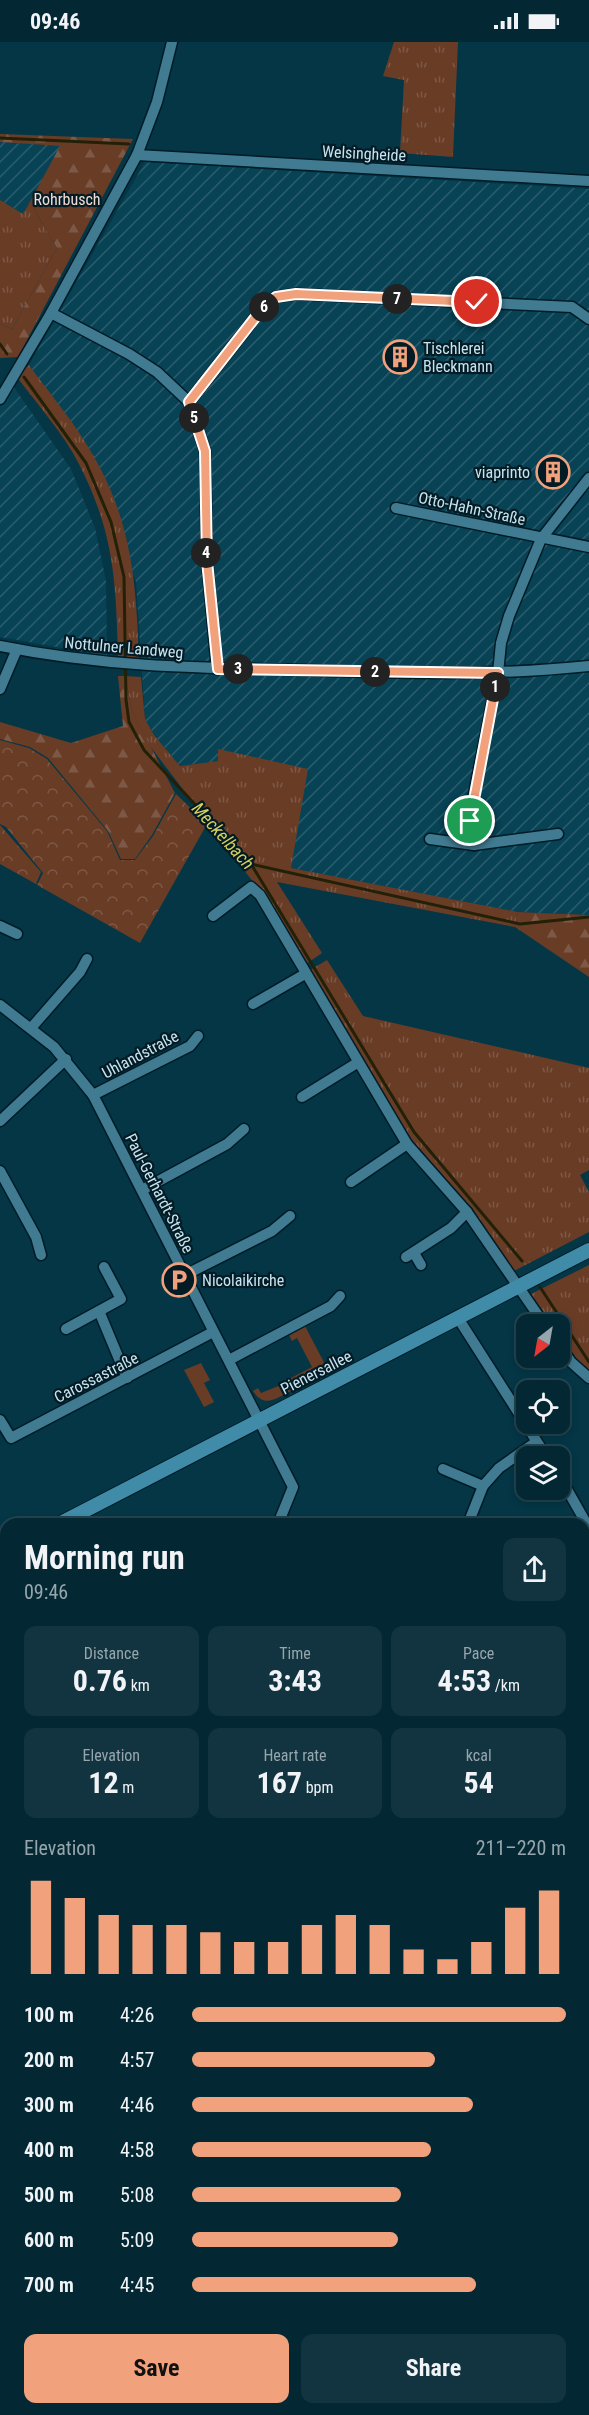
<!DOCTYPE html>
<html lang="en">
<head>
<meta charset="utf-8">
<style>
  :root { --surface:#032834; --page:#113440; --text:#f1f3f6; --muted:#97a6ac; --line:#24444f; --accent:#f1a17c }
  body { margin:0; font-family:"Roboto Condensed",sans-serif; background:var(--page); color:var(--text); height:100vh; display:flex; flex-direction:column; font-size:22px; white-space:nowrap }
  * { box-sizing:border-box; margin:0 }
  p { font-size:20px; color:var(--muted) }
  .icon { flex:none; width:33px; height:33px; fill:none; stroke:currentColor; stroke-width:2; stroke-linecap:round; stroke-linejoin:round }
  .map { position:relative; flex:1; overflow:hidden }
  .side { position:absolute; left:0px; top:1476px; width:590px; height:897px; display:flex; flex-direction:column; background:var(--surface); border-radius:18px 18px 0 0; box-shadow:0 3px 9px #0003,0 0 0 2px var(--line) }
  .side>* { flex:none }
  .needle { width:39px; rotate:211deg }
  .tools { position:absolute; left:516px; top:1272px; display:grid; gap:12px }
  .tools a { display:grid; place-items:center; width:54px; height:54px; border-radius:12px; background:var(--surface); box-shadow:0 3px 9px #0003,0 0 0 2px var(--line); font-size:30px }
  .pin { position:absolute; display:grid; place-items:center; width:51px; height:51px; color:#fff; margin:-26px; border:3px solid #fff; border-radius:50%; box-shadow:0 2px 6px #0007 }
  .km { position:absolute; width:30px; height:30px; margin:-15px; border-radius:50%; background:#222; color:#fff; font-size:16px; line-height:30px; text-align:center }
  .round { display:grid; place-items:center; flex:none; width:63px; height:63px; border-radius:12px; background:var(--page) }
  .head { display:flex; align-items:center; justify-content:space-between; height:102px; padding:0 24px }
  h1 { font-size:33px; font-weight:700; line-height:45px }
  .stats { display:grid; grid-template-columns:repeat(3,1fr); gap:9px; height:102px; padding:6px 24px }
  .stats div { display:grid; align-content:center; border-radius:12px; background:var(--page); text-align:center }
  .stats b { font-size:30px; font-weight:700 }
  .stats small { font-size:16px; font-weight:400 }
  .stats p { font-size:16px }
  .chart { height:168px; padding:12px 24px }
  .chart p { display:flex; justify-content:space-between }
  .chart svg { width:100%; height:108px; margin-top:6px; stroke:var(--accent); stroke-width:6 }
  .cta { display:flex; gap:12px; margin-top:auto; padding:12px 24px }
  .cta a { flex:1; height:69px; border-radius:12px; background:var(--accent); color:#111; font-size:24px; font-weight:700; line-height:69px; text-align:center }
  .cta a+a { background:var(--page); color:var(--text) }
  ul { padding:0 24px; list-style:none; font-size:20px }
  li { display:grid; grid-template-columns:96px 72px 1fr; align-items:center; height:45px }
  li i { height:15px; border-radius:8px; background:var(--accent) }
  .status { display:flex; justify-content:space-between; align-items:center; height:42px; padding:0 30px; background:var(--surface); direction:ltr }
  .status svg { height:16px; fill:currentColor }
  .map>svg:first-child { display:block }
</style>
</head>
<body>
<div class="status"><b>09:46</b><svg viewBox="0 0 49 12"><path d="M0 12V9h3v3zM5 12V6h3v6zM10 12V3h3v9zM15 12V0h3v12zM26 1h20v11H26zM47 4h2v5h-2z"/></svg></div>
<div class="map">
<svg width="589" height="2373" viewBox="0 0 589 2373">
  <defs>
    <pattern id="industrial-furrows" width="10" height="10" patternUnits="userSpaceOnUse" patternTransform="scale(1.5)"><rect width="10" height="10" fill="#074255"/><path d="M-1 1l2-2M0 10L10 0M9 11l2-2" fill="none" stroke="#2a5d6e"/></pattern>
    <pattern id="grass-tufts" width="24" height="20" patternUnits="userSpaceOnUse" patternTransform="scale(1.5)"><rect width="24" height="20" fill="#693c26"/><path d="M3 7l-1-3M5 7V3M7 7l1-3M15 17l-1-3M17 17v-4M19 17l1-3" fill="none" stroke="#7d5846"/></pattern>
    <pattern id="forest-firs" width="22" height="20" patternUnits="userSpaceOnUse" patternTransform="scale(1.5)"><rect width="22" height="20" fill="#693c26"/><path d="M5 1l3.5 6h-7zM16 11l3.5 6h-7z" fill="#7d5846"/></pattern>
    <pattern id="cemetery-stones" width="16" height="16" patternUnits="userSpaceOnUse" patternTransform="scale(1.5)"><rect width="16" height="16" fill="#693c26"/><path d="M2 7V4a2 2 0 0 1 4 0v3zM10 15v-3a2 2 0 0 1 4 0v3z" fill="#7d5846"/></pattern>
    <pattern id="park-crowns" width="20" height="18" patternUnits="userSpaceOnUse" patternTransform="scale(1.5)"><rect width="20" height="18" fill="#693c26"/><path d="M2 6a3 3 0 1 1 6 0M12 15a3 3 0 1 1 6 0" fill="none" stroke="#7d5846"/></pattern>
  </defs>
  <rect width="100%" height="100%" fill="#043646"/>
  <!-- built -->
  <path fill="#074255" d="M0 1793 6 1797V2090L0 2087Z"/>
  <!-- industrial -->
  <g fill="url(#industrial-furrows)">
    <path d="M0 100 61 104 23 172 0 158Z"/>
    <path d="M145 120 589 147V873L518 870 290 826 218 708 219 719 180 724 154 693 145 677 136 540 93 413 29 323Z"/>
    <path d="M13 344 71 427 95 486 106 539 107 614 0 595V365Z"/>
  </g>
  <!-- grass -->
  <g fill="url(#grass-tufts)">
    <path d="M394 0H458L453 115 400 111 404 38 383 34Z"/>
    <path d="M32 156 37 172 57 206 12 287 0 282V158L23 172Z"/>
    <path d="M29 323C50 352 75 381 93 413 132 480 136 541 139 616L118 614C116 540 114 490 79 422 64 392 37 362 17 335Z"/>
    <path d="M125 634 141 635 145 677 154 693 180 724 218 719V707L308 727 291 826 518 870 515 885 277 840 322 911 306 922 266 857 150 704 132 669Z"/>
    <path d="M327 918 363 974 589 1026V1128L580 1133 589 1150V1190L512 1230 472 1166 412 1098 305 931Z"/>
    <path d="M589 1223V1331L560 1298V1282H548L527 1254Z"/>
    <path d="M584 2163 589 2165V2297L584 2298Z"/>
    <path d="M589 2342V2373H549L548 2367H584V2344Z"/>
    <path d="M329 2367H470L472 2373H325Z"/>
  </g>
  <!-- forest -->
  <g fill="url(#forest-firs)">
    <path d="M0 92 133 97 18 315 0 316V282L12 287 57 206 37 172 32 156 60 104 0 100Z"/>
    <path d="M118 634H125L132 669 175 751 152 793 135 817H121L108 789 48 716 30 705 0 697V680L71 701 123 684Z"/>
    <path d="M518 870 589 873V935L515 885Z"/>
    <path d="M113 2367H284L274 2373H109Z"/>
  </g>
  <!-- cemetery -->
  <path fill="url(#cemetery-stones)" d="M0 1546 6 1551V1774L0 1770Z"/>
  <!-- park -->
  <g fill="url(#park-crowns)">
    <path d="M0 698 29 706 47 717 107 789 120 818H135L153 794 176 752 207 782 140 901 37 843 43 831 6 785 0 782Z"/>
    <path d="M0 783 41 830 36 842 0 822Z"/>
  </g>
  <!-- garden -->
  <g fill="#693c26">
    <path d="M305 1284 329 1330 292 1348 287 1338 312 1325 297 1296 292 1299 289 1293Z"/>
    <path d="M201 1321 210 1338 204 1341 214 1360 204 1365 184 1328Z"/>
    <path d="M281 1343 289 1344 291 1349C276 1356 265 1367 253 1349L258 1346 261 1351Z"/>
    <path d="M6 2091V2281L0 2278V2103Z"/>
  </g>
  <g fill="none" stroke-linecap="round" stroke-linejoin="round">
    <!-- stream -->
    <g stroke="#222107" stroke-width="3">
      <path d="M0 96 129 102"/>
      <path d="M0 302 7 312"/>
      <path d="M24 335 86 421 111 480 124 535 126 658 129 680 144 708 251 822 414 1090 522 1219"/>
      <path d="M251 822 520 882 589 875"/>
      <path d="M540 1245 589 1320"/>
      <path d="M584 2172H589"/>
      <path d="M0 2292 6 2294"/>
      <path d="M105 2373 110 2367"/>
    </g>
    <defs>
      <g id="street">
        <path d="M137 113 589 139"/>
        <path d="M51 271 129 312 157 330 189 360 205 409 207 519 217 627"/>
        <path d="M0 357 51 271 137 113 157 60 172 0"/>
        <path d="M189 360 261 268 276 255 296 252 572 265 589 277"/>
        <path d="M396 466 589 505"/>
        <path d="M0 604C104 625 197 626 303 628 398 631 494 634 589 624"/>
        <path d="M0 647 17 607"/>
        <path d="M430 797 474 803 558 792"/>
        <path d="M474 803 470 779 472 762 498 631 501 601 509 574 541 497 589 436"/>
        <path d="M213 874 251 845 260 853 407 1102 467 1170 544 1282"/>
        <path d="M0 884 17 892"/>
        <path d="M253 962 305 932"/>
        <path d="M0 963 54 1005 93 1053 293 1445 278 1482"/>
        <path d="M32 985 80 930 87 917"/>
        <path d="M93 1053 190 1004 198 994"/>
        <path d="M302 1055 357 1021"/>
        <path d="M0 1079 66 1017"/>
        <path d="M0 1129 36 1195 41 1213"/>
        <path d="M351 1140 407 1102"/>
        <path d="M142 1148 227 1102 244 1087"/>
        <path d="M414 1211 421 1223"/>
        <path d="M406 1215 451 1186 467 1170"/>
        <path d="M185 1233 272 1189 290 1174"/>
        <path d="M99 1269 127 1336"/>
        <path d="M458 1276 546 1414"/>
        <path d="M66 1287 121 1257 104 1225"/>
        <path d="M560 1304 571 1320 589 1336"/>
        <path d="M229 1318 331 1264 340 1254"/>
        <path d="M0 1378 11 1396 213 1290"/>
        <path d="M443 1427 483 1444 468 1482"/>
        <path d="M560 1435 589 1486"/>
        <path d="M483 1444 499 1426 536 1400"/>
        <path d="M584 1621 589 1623"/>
        <path d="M584 1710 589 1688"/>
        <path d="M584 1747 589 1748"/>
        <path d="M584 1842 589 1844"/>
      </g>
      <g id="secondary">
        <path d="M59 1482 589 1208"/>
        <path d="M0 1515 6 1512"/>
        <path d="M0 1780 6 1783"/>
        <path d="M584 2150 589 2152"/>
      </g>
    </defs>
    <!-- street casing -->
    <use href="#street" stroke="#001c27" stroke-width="13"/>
    <!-- secondary casing -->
    <use href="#secondary" stroke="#001c27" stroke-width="16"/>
    <!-- street -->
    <use href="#street" stroke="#417b92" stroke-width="10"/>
    <!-- secondary -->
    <use href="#secondary" stroke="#408ba7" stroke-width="14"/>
  </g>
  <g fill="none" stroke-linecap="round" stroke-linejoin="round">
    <defs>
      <path id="route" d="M470 779 498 631 218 627 207 519 205 409 189 360 261 268 276 255 296 252 477 260"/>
    </defs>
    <!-- route casing -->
    <use href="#route" stroke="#fff" stroke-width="12"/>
    <!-- route -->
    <use href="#route" stroke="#f1a17c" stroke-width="8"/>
  </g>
  <!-- icons -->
  <defs>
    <symbol id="building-ring" viewBox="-11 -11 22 22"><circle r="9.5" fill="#031b24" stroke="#f1a17c" stroke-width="1.5"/><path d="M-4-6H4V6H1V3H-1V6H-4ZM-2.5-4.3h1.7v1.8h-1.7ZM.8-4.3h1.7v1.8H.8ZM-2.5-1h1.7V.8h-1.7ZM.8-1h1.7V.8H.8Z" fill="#f1a17c"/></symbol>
    <symbol id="parking-ring" viewBox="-11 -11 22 22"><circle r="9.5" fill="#031b24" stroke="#f1a17c" stroke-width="1.5"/><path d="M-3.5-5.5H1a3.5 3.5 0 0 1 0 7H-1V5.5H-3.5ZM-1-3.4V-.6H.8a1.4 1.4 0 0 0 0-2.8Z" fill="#f1a17c"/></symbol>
  </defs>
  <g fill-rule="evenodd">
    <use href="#building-ring" x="381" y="296" width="38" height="38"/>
    <use href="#building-ring" x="534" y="411" width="38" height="38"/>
    <use href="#parking-ring" x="160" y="1219" width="38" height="38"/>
  </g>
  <g text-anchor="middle" stroke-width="4.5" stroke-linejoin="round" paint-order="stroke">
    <!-- street labels -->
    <g font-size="16" fill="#c7e4f1" stroke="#031b24">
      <text transform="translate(364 111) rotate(3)" y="6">Welsingheide</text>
      <text transform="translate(472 466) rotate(12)" y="6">Otto-Hahn-Straße</text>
      <text transform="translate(124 605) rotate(5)" y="6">Nottulner Landweg</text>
      <text transform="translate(140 1012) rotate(-28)" y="6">Uhlandstraße</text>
      <text transform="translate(160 1151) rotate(63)" y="6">Paul-Gerhardt-Straße</text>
      <text transform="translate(316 1330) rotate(-27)" y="6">Pienersallee</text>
      <text transform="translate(96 1335) rotate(-27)" y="6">Carossastraße</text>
    </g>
    <!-- park labels -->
    <g font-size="16" fill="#f1dcd3" stroke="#031b24">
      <text x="67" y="163">Rohrbusch</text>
    </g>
    <!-- poi labels -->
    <g font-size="16" fill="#c7e4f1" stroke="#031b24" text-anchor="start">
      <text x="423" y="312">Tischlerei<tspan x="423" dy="18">Bleckmann</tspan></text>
      <text x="530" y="436" text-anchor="end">viaprinto</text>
      <text x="202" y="1244">Nicolaikirche</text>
    </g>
    <!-- water labels -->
    <g font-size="18" font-style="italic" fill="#d6d060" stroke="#031b24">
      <text transform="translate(223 794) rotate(48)" y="6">Meckelbach</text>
    </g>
  </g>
</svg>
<div class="tools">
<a><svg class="needle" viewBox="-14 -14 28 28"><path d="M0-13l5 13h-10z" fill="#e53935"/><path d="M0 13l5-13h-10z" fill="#97a6ac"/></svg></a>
<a><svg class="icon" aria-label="locate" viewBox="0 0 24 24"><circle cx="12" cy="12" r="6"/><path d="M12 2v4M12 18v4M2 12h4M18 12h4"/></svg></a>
<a><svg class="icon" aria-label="layers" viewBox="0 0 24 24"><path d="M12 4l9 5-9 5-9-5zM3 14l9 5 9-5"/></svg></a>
</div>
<div class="pin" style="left:470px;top:779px;background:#1e9e55"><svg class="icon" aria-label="arrive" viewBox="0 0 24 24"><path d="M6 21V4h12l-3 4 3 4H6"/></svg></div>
<div class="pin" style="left:477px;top:260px;background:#d93025"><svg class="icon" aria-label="check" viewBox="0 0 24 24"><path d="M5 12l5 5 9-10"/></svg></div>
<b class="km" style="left:495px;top:645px">1</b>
<b class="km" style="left:375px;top:630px">2</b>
<b class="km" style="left:238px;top:627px">3</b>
<b class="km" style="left:206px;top:511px">4</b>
<b class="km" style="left:194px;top:376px">5</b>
<b class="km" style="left:264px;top:265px">6</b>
<b class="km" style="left:397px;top:257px">7</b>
<section class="side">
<div class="head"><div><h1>Morning run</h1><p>09:46</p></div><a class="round"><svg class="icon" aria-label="share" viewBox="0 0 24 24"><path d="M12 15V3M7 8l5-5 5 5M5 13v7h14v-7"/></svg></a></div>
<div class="stats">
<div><p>Distance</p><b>0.76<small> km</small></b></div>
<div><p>Time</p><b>3:43</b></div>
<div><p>Pace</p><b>4:53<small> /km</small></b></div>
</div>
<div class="stats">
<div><p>Elevation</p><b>12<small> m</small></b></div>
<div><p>Heart rate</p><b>167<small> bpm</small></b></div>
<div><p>kcal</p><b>54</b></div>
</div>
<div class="chart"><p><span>Elevation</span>211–220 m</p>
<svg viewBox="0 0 160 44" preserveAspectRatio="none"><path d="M5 44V6M15 44V13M25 44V20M35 44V24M45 44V24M55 44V27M65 44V31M75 44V31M85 44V24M95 44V20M105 44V24M115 44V34M125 44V38M135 44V31M145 44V17M155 44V10"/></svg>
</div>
<ul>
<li><b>100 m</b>4:26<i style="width:100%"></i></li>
<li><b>200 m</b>4:57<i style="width:65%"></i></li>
<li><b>300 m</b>4:46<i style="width:75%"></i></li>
<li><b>400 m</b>4:58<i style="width:64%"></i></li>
<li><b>500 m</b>5:08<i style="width:56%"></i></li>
<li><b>600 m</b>5:09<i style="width:55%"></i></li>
<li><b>700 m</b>4:45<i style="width:76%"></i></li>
</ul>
<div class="cta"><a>Save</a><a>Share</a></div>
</section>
</div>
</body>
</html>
